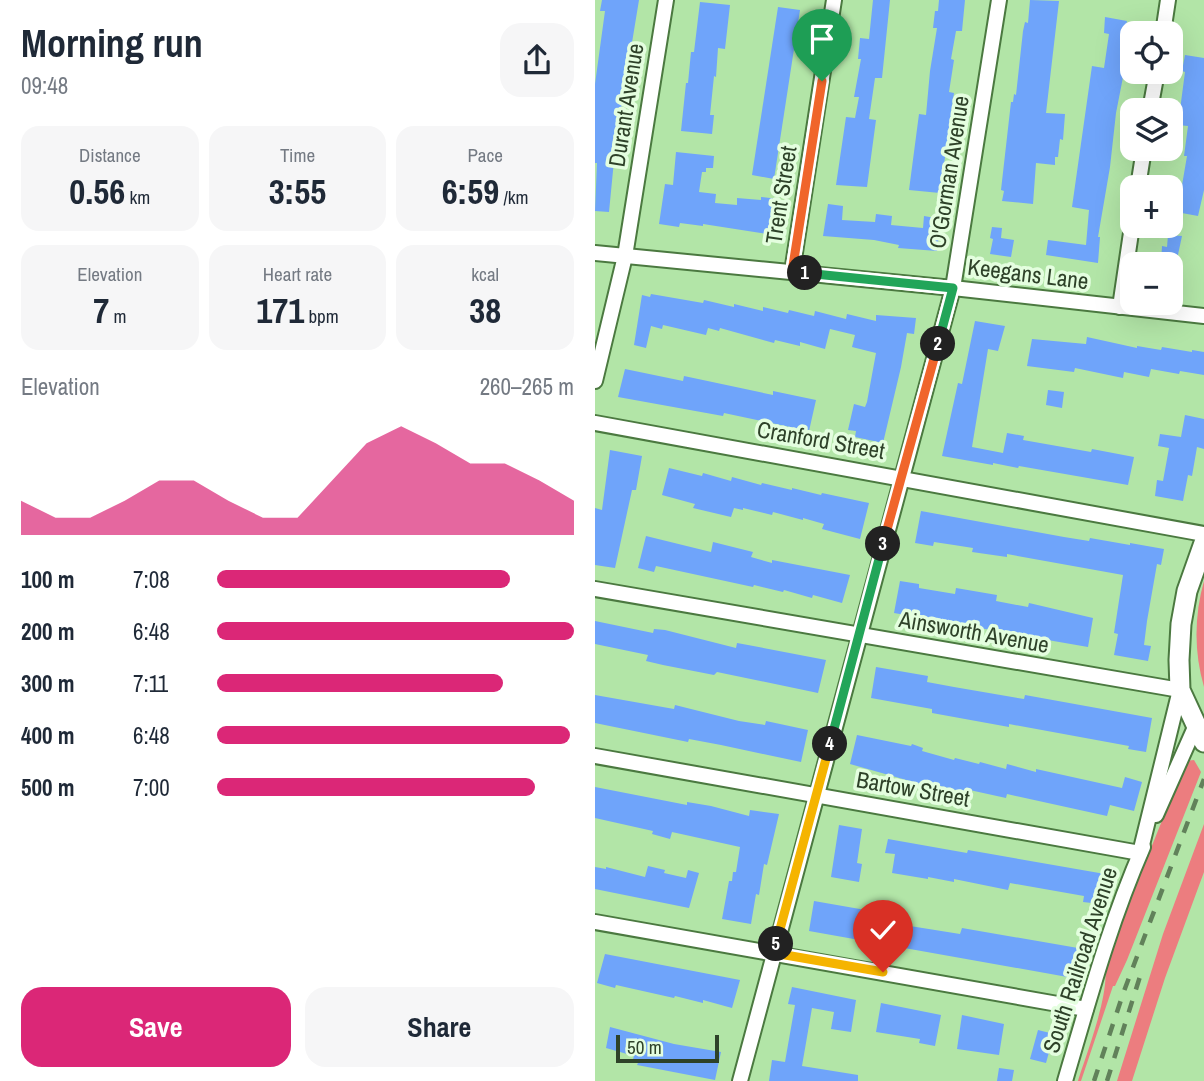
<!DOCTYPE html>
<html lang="en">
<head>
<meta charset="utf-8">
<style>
  :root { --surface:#fff; --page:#f6f6f7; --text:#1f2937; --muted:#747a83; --accent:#db2777 }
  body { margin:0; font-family:"Archivo Narrow",sans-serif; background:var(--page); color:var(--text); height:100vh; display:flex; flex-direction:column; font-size:26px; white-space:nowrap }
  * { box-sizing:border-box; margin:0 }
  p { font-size:23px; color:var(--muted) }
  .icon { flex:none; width:38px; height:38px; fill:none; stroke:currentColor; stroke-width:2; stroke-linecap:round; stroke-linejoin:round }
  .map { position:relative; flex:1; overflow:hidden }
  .sheet { display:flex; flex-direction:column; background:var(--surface); width:595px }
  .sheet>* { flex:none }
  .buttons { position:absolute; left:525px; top:21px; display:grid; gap:14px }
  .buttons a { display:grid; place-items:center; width:63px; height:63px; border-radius:14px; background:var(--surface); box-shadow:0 7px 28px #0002; font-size:35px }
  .scale { position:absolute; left:21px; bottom:18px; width:103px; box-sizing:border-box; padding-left:7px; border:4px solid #2e4229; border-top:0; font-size:19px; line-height:24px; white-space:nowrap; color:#2e4229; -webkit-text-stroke:5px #e4fedf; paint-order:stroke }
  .pin { position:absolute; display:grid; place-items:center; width:60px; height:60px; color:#fff; margin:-72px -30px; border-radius:50% 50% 50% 0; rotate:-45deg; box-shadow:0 0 7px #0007 }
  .pin .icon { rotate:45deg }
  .km { position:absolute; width:35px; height:35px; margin:-18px; border-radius:50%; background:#222; color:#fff; font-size:19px; line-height:35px; text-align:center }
  .round { display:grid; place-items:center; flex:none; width:74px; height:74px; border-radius:21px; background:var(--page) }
  .summary { display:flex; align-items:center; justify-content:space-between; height:119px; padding:0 21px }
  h1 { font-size:38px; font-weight:700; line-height:52px }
  .metrics { display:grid; grid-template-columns:repeat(3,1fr); gap:10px; height:119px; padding:7px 21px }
  .metrics div { display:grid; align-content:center; border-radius:18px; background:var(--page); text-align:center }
  .metrics b { font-size:35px; font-weight:700 }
  .metrics small { font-size:19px; font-weight:400 }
  .metrics p { font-size:19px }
  .chart { height:196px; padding:14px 21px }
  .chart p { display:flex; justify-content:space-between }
  .chart svg { width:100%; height:126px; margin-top:7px; fill:var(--accent); opacity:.7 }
  .button { display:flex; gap:14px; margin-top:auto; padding:14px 21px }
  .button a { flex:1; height:80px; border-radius:21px; background:var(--accent); color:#fff; font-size:28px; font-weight:700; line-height:80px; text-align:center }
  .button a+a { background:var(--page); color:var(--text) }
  ul { padding:0 21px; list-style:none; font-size:23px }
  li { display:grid; grid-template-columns:112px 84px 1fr; align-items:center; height:52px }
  li i { height:18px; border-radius:9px; background:var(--accent) }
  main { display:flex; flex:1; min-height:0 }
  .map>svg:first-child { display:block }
</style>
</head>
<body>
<main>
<section class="sheet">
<div class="summary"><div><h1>Morning run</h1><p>09:48</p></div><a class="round"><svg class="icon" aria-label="share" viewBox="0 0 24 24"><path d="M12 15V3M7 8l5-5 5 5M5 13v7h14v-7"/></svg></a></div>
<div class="metrics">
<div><p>Distance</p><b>0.56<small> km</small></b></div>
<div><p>Time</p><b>3:55</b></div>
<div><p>Pace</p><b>6:59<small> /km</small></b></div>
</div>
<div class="metrics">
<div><p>Elevation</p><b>7<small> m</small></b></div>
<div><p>Heart rate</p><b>171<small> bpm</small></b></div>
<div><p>kcal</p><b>38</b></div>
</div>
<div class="chart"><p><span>Elevation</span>260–265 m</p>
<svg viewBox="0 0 160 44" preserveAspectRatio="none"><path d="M0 44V32L10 38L20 38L30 32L40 25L50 25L60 32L70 38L80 38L90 25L100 12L110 6L120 12L130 19L140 19L150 25L160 32V44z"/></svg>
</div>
<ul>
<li><b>100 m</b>7:08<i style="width:82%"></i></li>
<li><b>200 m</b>6:48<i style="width:100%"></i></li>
<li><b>300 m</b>7:11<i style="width:80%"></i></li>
<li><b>400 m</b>6:48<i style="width:99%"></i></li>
<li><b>500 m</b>7:00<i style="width:89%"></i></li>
</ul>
<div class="button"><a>Save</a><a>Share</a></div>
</section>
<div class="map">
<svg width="609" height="1081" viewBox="0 0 609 1081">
  <rect width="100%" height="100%" fill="#b2e5a7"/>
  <!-- forest -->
  <g fill="#ec7d7f">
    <path d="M609 581V687C599 653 599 616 609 581Z"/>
    <path d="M599 760 606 772 532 960 520 986H518L486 1081H483C491 1055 517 988 509 965L591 761Z"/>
    <path d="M609 824V872L570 978 537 1081H522L568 934Z"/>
  </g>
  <!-- building -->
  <g fill="#6fa4fa">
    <path d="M7 0H44L21 140 14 212 0 211 2 163H0V84L10 11H5Z"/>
    <path d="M278 0H295L287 78H280L274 119 281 120 272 187 241 185 251 117 260 118 264 97H259L266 59H263L265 38 274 39Z"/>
    <path d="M344 0H370L367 31H361L356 59 359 60 354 92 359 93 345 193 314 190 324 114 331 115 335 71 342 28H338L340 11H343Z"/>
    <path d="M435 0 464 1 451 113 470 114 468 140 465 139 463 157H460V165L441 163 438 204 407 201 409 191 406 190 416 102H418L419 94 421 95 428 31 430 22 433 23Z"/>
    <path d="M105 2 135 5 130 49 123 48 121 77 119 76 115 115H119L117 134 86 131 91 83H93L96 52H99Z"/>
    <path d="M183 7 205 10 179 179 157 175Z"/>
    <path d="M510 17 532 21 531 25 538 26 521 113 515 167 503 237H505L503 263 451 255 453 240 491 245 494 210 477 207 497 66 509 68 514 34 509 33Z"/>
    <path d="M590 55 609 58V190L603 216 576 211V196L585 197 592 156H589L593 126 583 125 590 72 587 71Z"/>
    <path d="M81 152 119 156 118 168H111V172H107L104 192 121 194 120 203 142 205V198L166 200V197L183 199 178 235 108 224V226L85 223 84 227 64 224 70 184 78 185Z"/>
    <path d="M233 204 248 206 247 220 280 222 281 214 297 216 296 225 328 228 329 216 346 219 342 251 303 248 304 245 279 240 228 236Z"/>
    <path d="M397 227 407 228 406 238 419 240 416 257 395 254 398 239 395 238Z"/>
    <path d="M573 235 587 236 581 264H566L567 246 572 247Z"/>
    <path d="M56 294 108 303 109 300 139 307V304L168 311V307L193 313 194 310 219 316 220 311 251 319 252 314 281 321V315L321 318 319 334 312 333 306 367 288 443 260 437 261 431 253 430 259 404 270 407 272 402 281 353 257 347 260 335 235 329 230 349 205 342V346L180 340 179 343 125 328 124 331 113 328 111 335 68 325 67 329 56 326 51 348 39 345 47 295 55 297Z"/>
    <path d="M380 321 410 326 403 351 393 349 377 447 408 453 412 433 429 436 428 440 496 452 497 449 539 457 533 485 424 466 423 468 398 463V465L347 456 363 383 367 384Z"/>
    <path d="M492 337 542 348V346L566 350 567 347 597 352V350L609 352V375L585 371 584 374 556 369 554 377 529 372 528 378 480 368 479 372 432 366 437 339 491 344Z"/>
    <path d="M30 369 88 381 89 376 178 395V391L221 400 214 431 129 413 128 416 23 397Z"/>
    <path d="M453 390 469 392 467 408 451 405Z"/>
    <path d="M590 415 609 419V449L602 447 597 476 593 475 588 501 560 496 562 480 568 481 574 448 563 446 565 434 586 437Z"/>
    <path d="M15 450 47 456 41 490H37L20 568 0 565V508L7 510Z"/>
    <path d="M74 468 107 476 108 473 136 481 137 477 166 485 167 483 197 490V488L226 495 227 493 274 503 265 539 227 529 229 524 208 518V520L178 512 177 515 148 508V510L139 508 136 517 98 508 100 504 67 495Z"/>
    <path d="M326 511 469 537 494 541 495 538 535 545V543L569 549 566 565 562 564 552 621 549 645 556 646 553 661 519 655 523 634 519 633 528 575 412 554V557L377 552 378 548 359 545 339 542 338 546 320 543Z"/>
    <path d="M51 536 116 552 118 542 158 552 156 557 177 563V560L255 575 247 603 218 595 217 598 189 590 188 592 159 585 158 587 61 566 59 572 43 568Z"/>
    <path d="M305 581 324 584V588L360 594 361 588 402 595 401 601 433 607 434 603 498 618 493 647 299 613Z"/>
    <path d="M0 621 58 633 59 629 70 630 141 648 142 643 153 645 231 660 223 693 122 672 119 675 68 665 51 661 53 655 0 644Z"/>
    <path d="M281 667 333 676 332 682 359 687 429 699 430 695 557 718 551 752 533 749 534 746 414 724V727L337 713V709L276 698Z"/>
    <path d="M0 695 79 709 80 705 144 721 170 725 171 721 213 730 206 762 126 745 94 739 93 742 0 723Z"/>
    <path d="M262 735 316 746 317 744 328 748 327 751 359 760 360 758 384 764 385 762 411 769 412 764 441 772V769L527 788 530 777 547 782 539 811 515 805 512 816 412 794 411 798 370 789 369 792 345 786 336 785V787L255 764Z"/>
    <path d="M0 787 92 805V802L116 806 154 816 155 810 184 814 172 865 169 864 164 895 161 894 156 924 127 919 134 881H137L138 872H141L145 847 77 832 75 839 57 834 58 831 0 818Z"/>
    <path d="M244 825 267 829 262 863 267 864 264 882 236 877Z"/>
    <path d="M293 839 372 853 373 850 510 874 505 904 488 902 489 896 415 883 413 890 359 879V882L333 877V879L297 873 300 854 290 853Z"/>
    <path d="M53 866 70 870 69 873 91 878 93 870 104 873 94 908 0 889V867L11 869V867L50 877Z"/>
    <path d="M219 901 282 912 281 919 315 926 365 934 367 928 483 948 478 978 214 931Z"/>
    <path d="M10 954 145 980 137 1008 108 1000V1003L80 996 79 998 21 985 20 988 2 983Z"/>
    <path d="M197 987 261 1000 256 1032 236 1029 239 1012 217 1008 207 1066 263 1075V1081H174L177 1060 190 1062 200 1005 193 1004Z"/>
    <path d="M286 1003 346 1015 340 1046 324 1043 325 1039 281 1032Z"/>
    <path d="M367 1015 409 1024 404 1055 362 1049Z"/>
    <path d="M15 1027 79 1044 126 1052 120 1080 42 1065 43 1063 37 1062 39 1056 11 1048Z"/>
    <path d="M443 1030 459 1034 451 1063 435 1059Z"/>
    <path d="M404 1068 419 1070 417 1081H402Z"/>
  </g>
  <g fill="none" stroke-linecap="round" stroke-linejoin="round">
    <defs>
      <g id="minor">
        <path d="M568 33 573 0"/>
        <path d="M555 110 562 72"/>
        <path d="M543 187 549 149"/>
        <path d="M0 253 358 288 609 316"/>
        <path d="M197 272 239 0"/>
        <path d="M525 307 537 226"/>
        <path d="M0 381 30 256 71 0"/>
        <path d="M0 423 609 534"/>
        <path d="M0 589 585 690 545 853"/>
        <path d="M0 756 545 853"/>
        <path d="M561 815 601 725"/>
        <path d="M0 922 491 1009"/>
        <path d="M145 1081 358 288 404 0"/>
        <path d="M470 1081C494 1000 514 925 548 847"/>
      </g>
      <path id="secondary" d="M609 543 592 591 586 624 584 660 585 690 609 742"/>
    </defs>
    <!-- minor casing -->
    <use href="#minor" stroke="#4b7940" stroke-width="18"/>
    <!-- secondary casing -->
    <use href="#secondary" stroke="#4b7940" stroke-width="23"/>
    <!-- minor -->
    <use href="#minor" stroke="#fff" stroke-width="14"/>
    <!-- secondary -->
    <use href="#secondary" stroke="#fff" stroke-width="19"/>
    <!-- rail -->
    <g stroke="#61815a" stroke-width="4.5" stroke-dasharray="12 12" stroke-linecap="butt">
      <path d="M499 1081 529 991 609 779"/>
      <path d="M512 1081 548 967"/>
    </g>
  </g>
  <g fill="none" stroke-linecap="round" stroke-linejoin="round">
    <defs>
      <path id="split-1" d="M210 273 197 272 227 81"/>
      <path id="split-2" d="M210 273 358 288 343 344"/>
      <path id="split-3" d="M288 544 343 344"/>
      <path id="split-4" d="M235 744 288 544"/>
      <path id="split-5" d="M181 944 235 744"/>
      <path id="split-6" d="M181 944 179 953 288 972"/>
    </defs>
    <!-- split-1 casing -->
    <use href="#split-1" stroke="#fff" stroke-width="14"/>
    <!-- split-2 casing -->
    <use href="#split-2" stroke="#fff" stroke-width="14"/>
    <!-- split-3 casing -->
    <use href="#split-3" stroke="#fff" stroke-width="14"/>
    <!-- split-4 casing -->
    <use href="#split-4" stroke="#fff" stroke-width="14"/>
    <!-- split-5 casing -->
    <use href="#split-5" stroke="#fff" stroke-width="14"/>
    <!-- split-6 casing -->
    <use href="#split-6" stroke="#fff" stroke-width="14"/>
    <!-- split-1 -->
    <use href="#split-1" stroke="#f0652b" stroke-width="9"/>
    <!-- split-2 -->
    <use href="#split-2" stroke="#22a559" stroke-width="9"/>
    <!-- split-3 -->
    <use href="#split-3" stroke="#f0652b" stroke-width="9"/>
    <!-- split-4 -->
    <use href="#split-4" stroke="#22a559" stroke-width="9"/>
    <!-- split-5 -->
    <use href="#split-5" stroke="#f5b400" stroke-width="9"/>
    <!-- split-6 -->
    <use href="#split-6" stroke="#f5b400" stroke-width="9"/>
  </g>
  <g text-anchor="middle" stroke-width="7" stroke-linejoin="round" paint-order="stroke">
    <!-- street labels -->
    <g font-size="23" fill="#2e4229" stroke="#e4fedf">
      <text transform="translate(31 105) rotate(-81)" y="8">Durant Avenue</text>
      <text transform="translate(354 172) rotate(-81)" y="8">O'Gorman Avenue</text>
      <text transform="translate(186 195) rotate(-81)" y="8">Trent Street</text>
      <text transform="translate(433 274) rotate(7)" y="8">Keegans Lane</text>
      <text transform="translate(226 440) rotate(10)" y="8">Cranford Street</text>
      <text transform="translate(379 632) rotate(10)" y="8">Ainsworth Avenue</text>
      <text transform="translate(318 789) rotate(10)" y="8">Bartow Street</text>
      <text transform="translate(485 960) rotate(-72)" y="8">South Railroad Avenue</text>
    </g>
  </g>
</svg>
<div class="buttons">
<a><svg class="icon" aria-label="locate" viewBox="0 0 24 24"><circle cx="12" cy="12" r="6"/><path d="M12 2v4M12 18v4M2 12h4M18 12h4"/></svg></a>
<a><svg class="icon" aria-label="layers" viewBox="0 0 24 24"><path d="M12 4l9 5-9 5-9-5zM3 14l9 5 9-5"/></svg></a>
<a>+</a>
<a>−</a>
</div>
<div class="scale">50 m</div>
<div class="pin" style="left:227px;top:81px;background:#1e9e55"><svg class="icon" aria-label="arrive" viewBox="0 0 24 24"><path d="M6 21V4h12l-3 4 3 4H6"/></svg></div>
<div class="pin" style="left:288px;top:972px;background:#d93025"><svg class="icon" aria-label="check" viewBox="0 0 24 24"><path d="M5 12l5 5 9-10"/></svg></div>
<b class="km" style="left:210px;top:273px">1</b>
<b class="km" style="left:343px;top:344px">2</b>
<b class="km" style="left:288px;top:544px">3</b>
<b class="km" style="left:235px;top:744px">4</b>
<b class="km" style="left:181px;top:944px">5</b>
</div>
</main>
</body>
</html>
